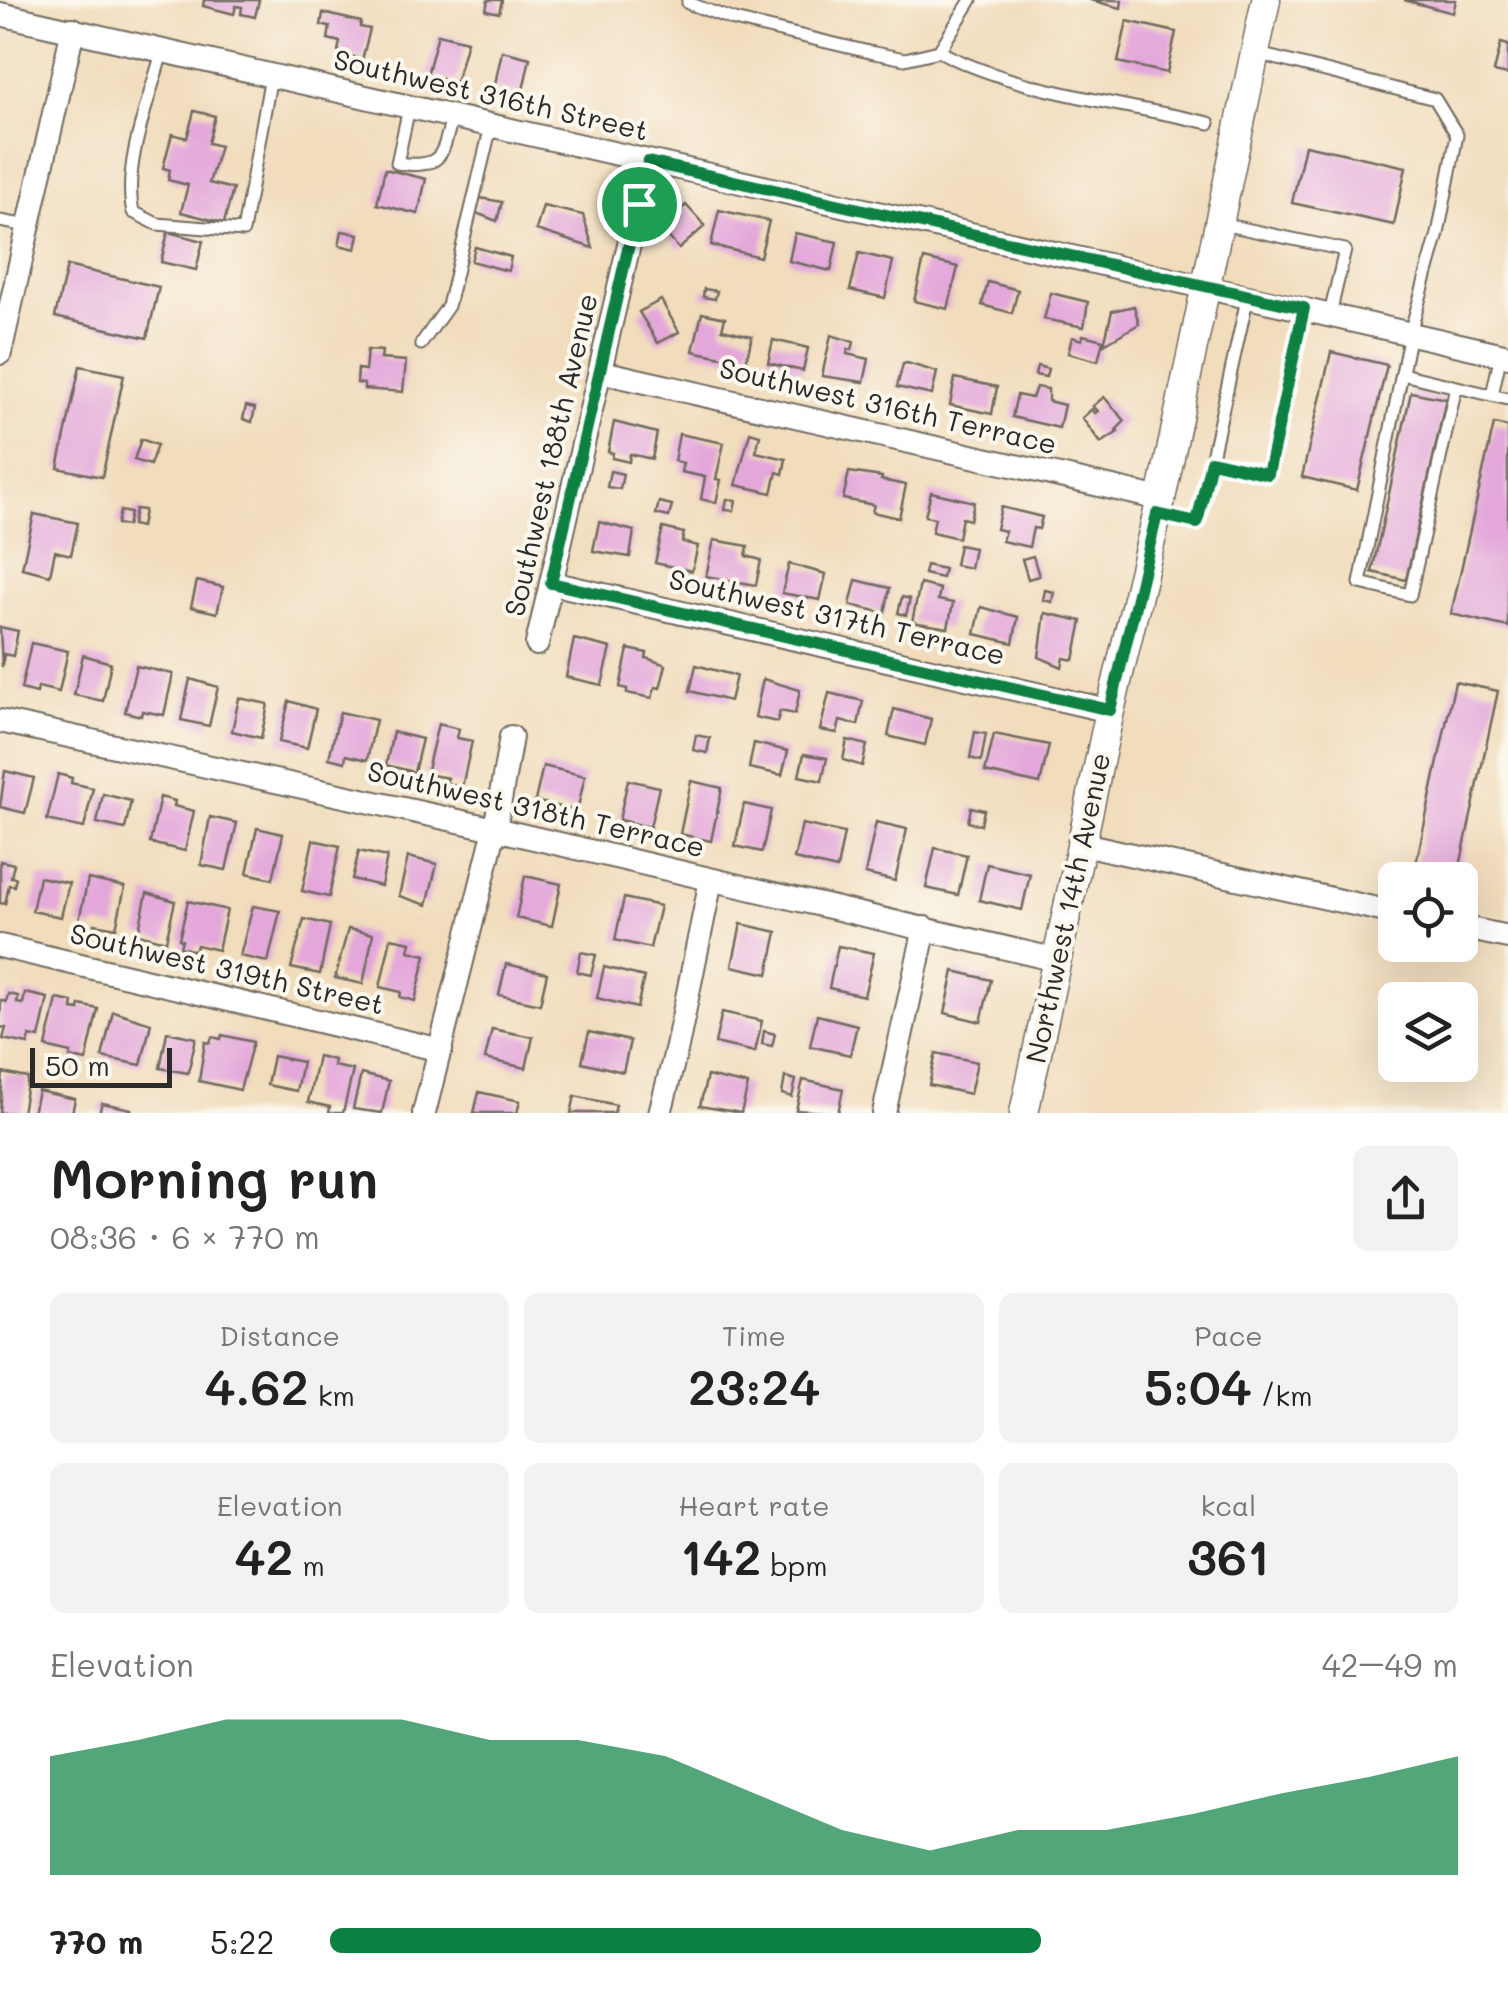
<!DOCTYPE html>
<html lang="en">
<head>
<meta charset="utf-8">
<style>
  :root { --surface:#fff; --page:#f2f2f2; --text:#222; --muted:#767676; --accent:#0b8043 }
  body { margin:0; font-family:Mali,sans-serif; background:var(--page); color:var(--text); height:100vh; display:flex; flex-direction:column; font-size:38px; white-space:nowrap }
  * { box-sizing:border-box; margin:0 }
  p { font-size:32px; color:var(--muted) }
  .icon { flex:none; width:55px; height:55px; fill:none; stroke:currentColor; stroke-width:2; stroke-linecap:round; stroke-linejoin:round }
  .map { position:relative; height:1113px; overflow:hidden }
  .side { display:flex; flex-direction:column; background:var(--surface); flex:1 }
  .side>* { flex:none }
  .controls { position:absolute; left:1378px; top:862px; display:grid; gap:20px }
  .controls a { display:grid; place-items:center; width:100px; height:100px; border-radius:15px; background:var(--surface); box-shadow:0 10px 40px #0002; font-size:50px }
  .scale { position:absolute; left:30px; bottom:25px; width:142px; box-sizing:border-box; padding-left:10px; border:5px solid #2b2b2b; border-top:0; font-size:28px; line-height:35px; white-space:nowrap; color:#2b2b2b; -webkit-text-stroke:8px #fbf7ec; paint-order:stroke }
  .pin { position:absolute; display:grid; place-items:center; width:85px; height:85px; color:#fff; margin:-42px; border:5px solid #fff; border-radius:50%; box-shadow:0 2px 10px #0007 }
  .round { display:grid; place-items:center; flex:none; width:105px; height:105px; border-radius:15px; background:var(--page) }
  .head { display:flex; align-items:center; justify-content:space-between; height:170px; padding:0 50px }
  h1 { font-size:55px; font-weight:600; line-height:75px }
  .metrics { display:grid; grid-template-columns:repeat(3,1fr); gap:15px; height:170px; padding:10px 50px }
  .metrics div { display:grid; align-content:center; border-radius:15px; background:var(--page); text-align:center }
  .metrics b { font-size:50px; font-weight:600 }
  .metrics small { font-size:28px; font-weight:400 }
  .metrics p { font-size:28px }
  .chart { height:280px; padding:20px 50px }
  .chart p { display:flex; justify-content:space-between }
  .chart svg { width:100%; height:180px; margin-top:10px; fill:var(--accent); opacity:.7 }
  ul { padding:0 50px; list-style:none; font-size:32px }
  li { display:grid; grid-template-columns:160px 120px 1fr; align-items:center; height:75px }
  li i { height:25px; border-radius:12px; background:var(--accent) }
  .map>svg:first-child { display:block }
</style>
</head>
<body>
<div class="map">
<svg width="1508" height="1113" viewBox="0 0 1508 1113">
  <rect width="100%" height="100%" fill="#fbf7ec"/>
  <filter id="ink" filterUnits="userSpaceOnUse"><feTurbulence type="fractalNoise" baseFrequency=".01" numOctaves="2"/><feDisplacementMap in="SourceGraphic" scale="20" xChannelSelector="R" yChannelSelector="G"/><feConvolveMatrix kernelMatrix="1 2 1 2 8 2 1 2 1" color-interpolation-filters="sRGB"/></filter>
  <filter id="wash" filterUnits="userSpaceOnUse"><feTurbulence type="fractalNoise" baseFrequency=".0048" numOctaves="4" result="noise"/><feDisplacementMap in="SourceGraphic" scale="40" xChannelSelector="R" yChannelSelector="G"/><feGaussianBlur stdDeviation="2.25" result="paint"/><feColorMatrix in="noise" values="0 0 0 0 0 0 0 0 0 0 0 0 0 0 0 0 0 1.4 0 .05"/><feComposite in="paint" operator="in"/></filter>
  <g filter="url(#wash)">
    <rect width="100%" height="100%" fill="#f1dcbc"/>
    <g id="blocks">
      <!-- building -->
      <g fill="#e3a7da">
        <path d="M204 0H259L255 17 241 14 242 7 236 6 234 14 203 6Z"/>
        <path d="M488 0H502L499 13 486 10Z"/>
        <path d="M1090 0H1122L1121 8Z"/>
        <path d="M1404 0H1456L1453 13Z"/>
        <path d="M323 13 361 22 360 27 370 29 362 60 338 51 340 42 328 39 330 27 321 25Z"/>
        <path d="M1127 21 1176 32 1167 73 1118 62Z"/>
        <path d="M438 34 467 41 456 82 427 75Z"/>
        <path d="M1501 43 1508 45V75L1494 72Z"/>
        <path d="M502 51 530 58 522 95 494 89Z"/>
        <path d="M194 111 215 116 208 143 220 146 209 183 233 189 224 223 181 212 188 185 168 180 170 170 163 168 172 134 187 138Z"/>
        <path d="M1305 145 1406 167 1394 225 1292 203Z"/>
        <path d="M385 169 426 179 418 214 377 204Z"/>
        <path d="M480 198 502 202 497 221 476 213Z"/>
        <path d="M686 205 705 226 679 249 660 227Z"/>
        <path d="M543 206 583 215 593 248 536 230Z"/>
        <path d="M719 210 769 221 760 257 711 245Z"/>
        <path d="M342 231 359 234 356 249 339 245Z"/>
        <path d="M168 232 203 241 196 270 161 262Z"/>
        <path d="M795 233 837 242 831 271 789 261Z"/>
        <path d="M475 247 511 257 508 271 471 261Z"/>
        <path d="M859 253 893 261 885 298 850 290Z"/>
        <path d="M924 259 958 267 948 309 914 301Z"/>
        <path d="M67 266 159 287 147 338 55 317Z"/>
        <path d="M988 282 1018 290 1012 313 982 305Z"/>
        <path d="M704 289 717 291 715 299 703 297Z"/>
        <path d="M1051 293 1088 302 1084 327 1044 319Z"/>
        <path d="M661 300 679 332 658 343 639 312Z"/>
        <path d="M1134 306 1139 324 1104 344 1112 311Z"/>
        <path d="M702 313 725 318 722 329 752 336 746 362 693 351Z"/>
        <path d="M831 335 854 342 852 350 848 349 847 354 869 359 864 382 822 376Z"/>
        <path d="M1083 335 1103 340 1098 361 1068 353 1072 337 1082 340Z"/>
        <path d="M773 340 808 348 803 371 768 363Z"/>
        <path d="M367 350 382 351 381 359 406 361 403 392 364 389V384L357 383 358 369 365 370Z"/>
        <path d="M1331 352 1387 365 1357 490 1302 477Z"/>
        <path d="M907 363 937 372 932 395 897 387 903 364Z"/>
        <path d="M80 366 124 375 102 477 58 468Z"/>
        <path d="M1037 366 1048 369 1046 377 1035 375Z"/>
        <path d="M955 378 997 387 992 414 950 405Z"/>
        <path d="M1036 387 1048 389V401L1064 405 1059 428 1012 417 1017 395 1032 398Z"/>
        <path d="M1411 392 1446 399 1406 580 1372 572Z"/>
        <path d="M1104 397 1125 421 1116 430 1118 432 1101 443 1082 418 1092 409 1095 413 1098 411 1093 406Z"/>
        <path d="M246 406 255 408 252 422 243 419Z"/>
        <path d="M614 422 657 433 652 459 630 454 629 462 612 458 613 453 608 452Z"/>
        <path d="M1494 424 1508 427V627L1451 614Z"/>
        <path d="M750 432 760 435 756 452 786 459 783 474 777 472 772 493 736 485Z"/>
        <path d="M679 434 724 443 716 479 721 480 716 503 701 499 705 477 681 472 683 463 674 461Z"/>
        <path d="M141 439 157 445 150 465 134 460Z"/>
        <path d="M610 471 623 474 620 489 607 487Z"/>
        <path d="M849 472 882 477 881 480 906 485 899 518 872 512 874 505 843 499Z"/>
        <path d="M931 492 974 502 970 520 962 518 958 538 932 532 935 518 925 516Z"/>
        <path d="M727 499 736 500 734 511 725 510Z"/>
        <path d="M659 502 672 505 669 517 656 514Z"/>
        <path d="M1001 507 1042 517 1039 529 1033 528 1029 547 1002 541 1005 531 996 529Z"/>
        <path d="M135 509 144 510 141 527 132 525Z"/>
        <path d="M120 511 130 513 127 526 117 524Z"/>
        <path d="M34 514 78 523 71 555 55 551 50 575 22 568Z"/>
        <path d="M599 522 634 531 630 557 593 551Z"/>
        <path d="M663 528 684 533 682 542 698 546 692 571 655 563Z"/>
        <path d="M714 540 748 546 746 556 761 560 756 585 706 576Z"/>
        <path d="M959 545 974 548 970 568 955 565Z"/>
        <path d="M1033 556 1039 576 1028 579 1022 559Z"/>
        <path d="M789 564 826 574 820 600 782 593Z"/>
        <path d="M926 565 944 569 942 578 924 574Z"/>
        <path d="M856 580 890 588 885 613 850 605Z"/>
        <path d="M197 581 223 587 217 613 191 607Z"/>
        <path d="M920 584 940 589 938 600 953 603 948 628 912 622Z"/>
        <path d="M1045 590 1054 592 1052 602 1043 600Z"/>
        <path d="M902 597 910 599 906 615 898 613Z"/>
        <path d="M981 607 1018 617 1013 643 975 634Z"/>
        <path d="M1045 613 1082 621 1074 660 1064 658 1062 667 1039 657Z"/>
        <path d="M0 627 18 631 13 656 4 654 2 667Z"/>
        <path d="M574 639 611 648 602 685 566 677Z"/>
        <path d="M31 643 68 651 59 692 38 687 37 693 21 689Z"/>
        <path d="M628 649 647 653 646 658 666 665 660 688 655 687 652 698 627 693V689L620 687Z"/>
        <path d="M83 655 111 663 103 701 74 695Z"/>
        <path d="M696 665 736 676 730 701 690 691Z"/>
        <path d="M136 666 173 674 164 715 142 711 141 716 125 712Z"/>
        <path d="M190 679 218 687 209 726 181 720Z"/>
        <path d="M763 679 800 690 795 714 780 711 777 722 755 717Z"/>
        <path d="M1455 682 1498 691 1457 880H1445L1414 873Z"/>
        <path d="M829 693 863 701 858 725 840 721 837 733 820 730Z"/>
        <path d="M239 698 268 704 261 738 232 731Z"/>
        <path d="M289 701 316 709 307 748 279 742Z"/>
        <path d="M894 709 931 719 925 745 888 736Z"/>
        <path d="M340 712 376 720 367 760 346 755 345 762 329 758Z"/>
        <path d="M438 724 459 729 457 738 472 741 462 787 446 783 448 778 426 774Z"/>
        <path d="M393 732 422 739 414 772 386 765Z"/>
        <path d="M975 732 986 734 981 761 970 758Z"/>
        <path d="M994 734 1049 745 1040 784 985 772Z"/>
        <path d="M696 735 710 738 707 753 693 750Z"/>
        <path d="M847 740 867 745 862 766 843 760Z"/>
        <path d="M754 743 788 751 782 775 749 768Z"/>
        <path d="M804 754 827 758 822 781 799 776Z"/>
        <path d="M543 766 585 776 577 811 535 801Z"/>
        <path d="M5 771 34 778 25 813 0 807Z"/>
        <path d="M58 774 72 778 71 783 93 788 84 828 47 820Z"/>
        <path d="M628 780 659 787 650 827 619 820Z"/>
        <path d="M691 781 722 788 711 841 680 834Z"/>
        <path d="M103 794 131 801 125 829 97 823Z"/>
        <path d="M160 797 175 801 174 806 194 811 185 851 150 843Z"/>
        <path d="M744 804 771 810 762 852 735 846Z"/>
        <path d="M971 807 984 810 981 825 968 822Z"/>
        <path d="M210 817 237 823 226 870 201 865Z"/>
        <path d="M876 822 907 829 895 881 865 874Z"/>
        <path d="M802 824 844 833 837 869 794 859Z"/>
        <path d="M257 828 283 834 273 879 247 873Z"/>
        <path d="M313 840 340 846 329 897 302 891Z"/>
        <path d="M935 848 967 855 958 895 926 888Z"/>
        <path d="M359 851 387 857 381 886 352 879Z"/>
        <path d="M408 857 437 864 427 905 399 896Z"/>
        <path d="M0 861 14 864 11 877 16 878 14 886 9 885 5 904 0 903Z"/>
        <path d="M987 864 1030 874 1022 910 979 900Z"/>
        <path d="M525 876 561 884 552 926 516 918Z"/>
        <path d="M39 877 69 883 61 917 32 911Z"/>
        <path d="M88 879 125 887 116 928 95 924 94 929 78 925Z"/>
        <path d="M147 893 175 901 166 941 138 934Z"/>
        <path d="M624 898 660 906 650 948 615 940Z"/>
        <path d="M188 901 227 910 218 950 197 945 195 951 180 947 182 940 179 939Z"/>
        <path d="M253 906 280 911 268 962 240 956Z"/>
        <path d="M304 919 330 925 320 974 291 968Z"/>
        <path d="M741 924 777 932 768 974 732 966Z"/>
        <path d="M348 929 373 934 363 984 335 978Z"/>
        <path d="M391 938 411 942 409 951 426 955 415 1001 400 997 401 992 380 987Z"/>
        <path d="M838 946 874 953 864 996 829 988Z"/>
        <path d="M581 952 596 955 591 975 577 972Z"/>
        <path d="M506 964 547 973 540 1004 499 995Z"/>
        <path d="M604 967 644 977 637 1008 597 998Z"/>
        <path d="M954 971 991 980 981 1022 945 1013Z"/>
        <path d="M25 993 48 998 39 1038 30 1036 28 1044 3 1039 6 1028 0 1027 1 1000 6 1002 8 994 18 996 17 1003 23 1004Z"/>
        <path d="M57 999 73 1002 72 1009 79 1010 80 1005 98 1009 86 1061 70 1057 71 1053 46 1047Z"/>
        <path d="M113 1011 151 1023 141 1065 102 1057Z"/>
        <path d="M722 1012 762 1021 755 1052 715 1043Z"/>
        <path d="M817 1015 857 1025 850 1055 810 1046Z"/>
        <path d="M492 1029 533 1037 526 1068 485 1059Z"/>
        <path d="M764 1031 775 1034 772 1046 762 1044Z"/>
        <path d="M167 1032 196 1038 188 1073 160 1068Z"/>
        <path d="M589 1032 630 1041 623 1072 582 1062Z"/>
        <path d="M222 1035 253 1042 240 1090 199 1081 205 1042 210 1043 212 1037 221 1039Z"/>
        <path d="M936 1053 977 1062 970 1094 929 1085Z"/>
        <path d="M273 1056 302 1062 296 1091 267 1085Z"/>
        <path d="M318 1056 334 1060 333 1066 353 1070 343 1113H329L330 1107 308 1102Z"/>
        <path d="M3 1073 28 1078 22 1113H0Z"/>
        <path d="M361 1074 389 1081 382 1113 353 1109Z"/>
        <path d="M707 1076 748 1085 741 1113 700 1106Z"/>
        <path d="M785 1077 796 1080 792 1097 782 1094Z"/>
        <path d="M803 1080 843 1089 838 1113 796 1110Z"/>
        <path d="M38 1091 75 1099 72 1113H33Z"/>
        <path d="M479 1092 520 1101 517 1113H474Z"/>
        <path d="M575 1096 616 1105 614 1113H571Z"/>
        <path d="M102 1103 131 1109 130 1113H99Z"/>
      </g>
    </g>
  </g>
  <g filter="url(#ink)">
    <use href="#blocks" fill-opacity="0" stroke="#70695e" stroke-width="2.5"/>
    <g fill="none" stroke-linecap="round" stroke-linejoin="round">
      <defs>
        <g id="service">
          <path d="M688 0V3L734 20 869 52 905 59 939 51 971 0"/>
          <path d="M939 51C1013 91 1125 104 1209 123"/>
          <path d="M162 52C150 98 122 166 133 212L157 224 243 231 271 76"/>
          <path d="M1255 53 1435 99 1457 135 1438 234 1410 333 1360 583 1410 595 1456 387"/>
          <path d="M409 108 397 163C442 169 442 157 452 117"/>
          <path d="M0 221 28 226"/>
          <path d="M1222 224 1345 250 1330 314"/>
          <path d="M1248 295 1211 461 1268 474 1305 309"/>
          <path d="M421 344 448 306 491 126"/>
          <path d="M1402 374 1508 399"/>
          <path d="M1492 395 1501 354"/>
          <path d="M1157 514 1197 523 1211 461"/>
        </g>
        <g id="minor">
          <path d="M0 14 1508 356"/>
          <path d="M0 353 73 29"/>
          <path d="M602 372 1161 499"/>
          <path d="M551 583 1110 711"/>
          <path d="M537 644 648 162"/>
          <path d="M0 721 495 829 1057 960"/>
          <path d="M1083 844 1395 913"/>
          <path d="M1460 927 1508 937"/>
          <path d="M0 946 441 1050"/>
          <path d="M424 1113 495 829 511 737"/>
          <path d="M660 1113 677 1047 711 880"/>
          <path d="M884 1113 925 928"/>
        </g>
        <path id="tertiary" d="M1024 1113 1110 711 1161 499 1266 0"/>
      </defs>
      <!-- service casing -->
      <use href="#service" stroke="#70695e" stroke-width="15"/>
      <!-- minor casing -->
      <use href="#minor" stroke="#70695e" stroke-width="26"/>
      <!-- tertiary casing -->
      <use href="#tertiary" stroke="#70695e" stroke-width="31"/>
      <!-- service -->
      <use href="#service" stroke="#fff" stroke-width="11"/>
      <!-- minor -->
      <use href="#minor" stroke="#fff" stroke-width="22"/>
      <!-- tertiary -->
      <use href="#tertiary" stroke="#fff" stroke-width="28"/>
    </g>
  </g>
  <g fill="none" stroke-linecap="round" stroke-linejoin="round" filter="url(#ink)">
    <defs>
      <path id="route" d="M648 162 1304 308 1268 474 1211 461 1197 523 1157 514 1110 710 551 583Z"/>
    </defs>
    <!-- route casing -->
    <use href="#route" stroke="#fff" stroke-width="20"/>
    <!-- route -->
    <use href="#route" stroke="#0b8043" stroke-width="12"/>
  </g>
  <g text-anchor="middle" stroke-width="8" stroke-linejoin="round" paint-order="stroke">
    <!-- street labels -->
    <g font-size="28" fill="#2b2b2b" stroke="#fbf7ec">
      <text transform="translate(491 95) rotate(13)" y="10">Southwest 316th Street</text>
      <text transform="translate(888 406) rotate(13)" y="10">Southwest 316th Terrace</text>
      <text transform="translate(551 455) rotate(-77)" y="10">Southwest 188th Avenue</text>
      <text transform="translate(837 617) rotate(13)" y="10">Southwest 317th Terrace</text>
      <text transform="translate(536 809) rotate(13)" y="10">Southwest 318th Terrace</text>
      <text transform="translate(1068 908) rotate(-78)" y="10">Northwest 14th Avenue</text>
      <text transform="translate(227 969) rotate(13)" y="10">Southwest 319th Street</text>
    </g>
  </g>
</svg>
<div class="controls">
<a><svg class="icon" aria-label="locate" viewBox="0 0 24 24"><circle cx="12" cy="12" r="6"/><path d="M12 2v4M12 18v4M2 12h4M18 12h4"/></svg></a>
<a><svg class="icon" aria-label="layers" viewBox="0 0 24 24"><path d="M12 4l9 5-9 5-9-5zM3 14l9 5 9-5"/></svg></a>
</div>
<div class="scale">50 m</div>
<div class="pin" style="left:639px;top:204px;background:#1e9e55"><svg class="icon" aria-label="arrive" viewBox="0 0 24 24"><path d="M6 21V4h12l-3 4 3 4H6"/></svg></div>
</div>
<section class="side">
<div class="head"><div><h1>Morning run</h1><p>08:36 · 6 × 770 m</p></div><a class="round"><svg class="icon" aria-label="share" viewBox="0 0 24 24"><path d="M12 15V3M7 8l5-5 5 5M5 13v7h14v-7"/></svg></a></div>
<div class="metrics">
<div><p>Distance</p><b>4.62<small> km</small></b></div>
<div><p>Time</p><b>23:24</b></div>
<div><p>Pace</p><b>5:04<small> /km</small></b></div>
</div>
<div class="metrics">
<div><p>Elevation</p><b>42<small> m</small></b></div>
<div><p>Heart rate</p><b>142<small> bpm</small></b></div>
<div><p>kcal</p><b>361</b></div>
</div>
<div class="chart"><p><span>Elevation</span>42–49 m</p>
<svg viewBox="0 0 160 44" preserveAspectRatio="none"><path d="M0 44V15L10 11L20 6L30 6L40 6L50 11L60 11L70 15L80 24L90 33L100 38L110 33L120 33L130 29L140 24L150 20L160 15V44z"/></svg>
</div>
<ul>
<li><b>770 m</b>5:22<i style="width:63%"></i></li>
</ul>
</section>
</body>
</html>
